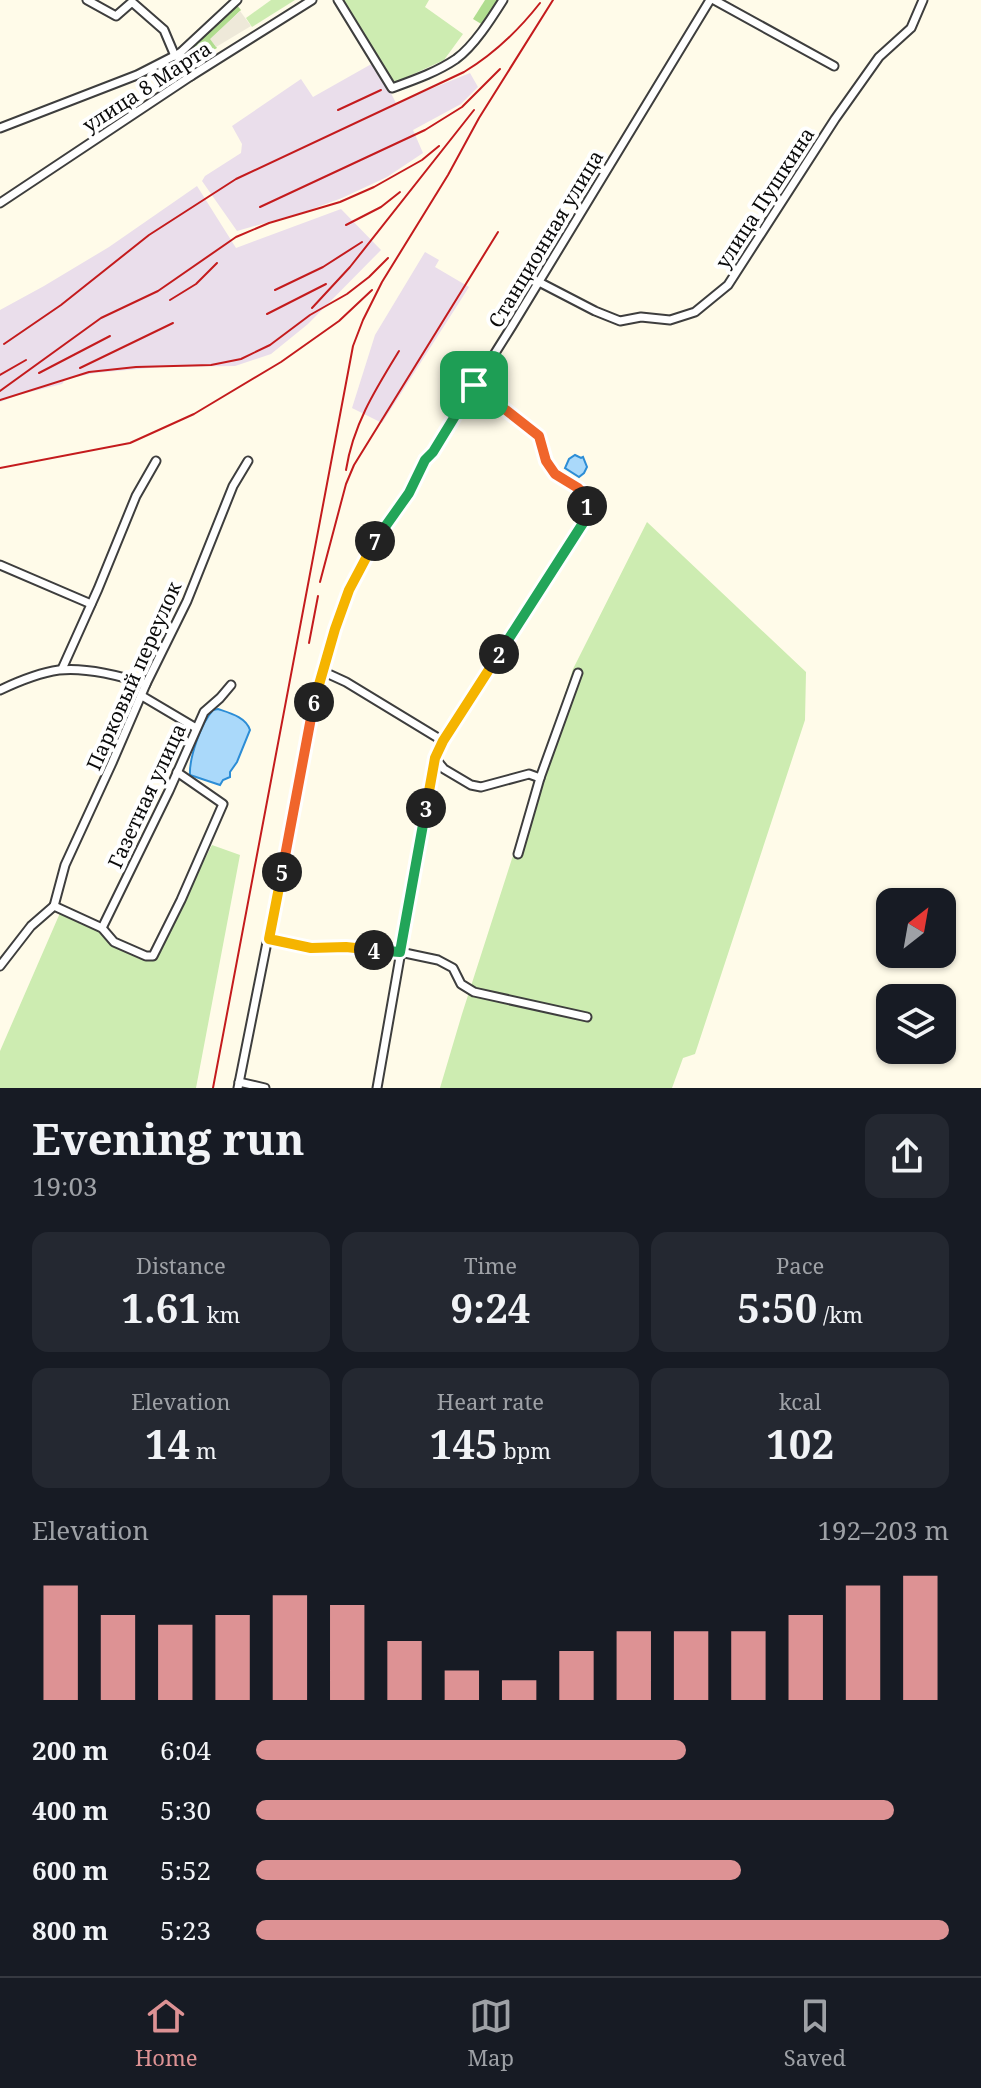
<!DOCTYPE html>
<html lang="en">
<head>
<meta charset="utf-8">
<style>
  :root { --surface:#171b24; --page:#242831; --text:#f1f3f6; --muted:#9ea1a6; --line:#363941; --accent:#dd9294 }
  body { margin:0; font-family:"Noto Serif",serif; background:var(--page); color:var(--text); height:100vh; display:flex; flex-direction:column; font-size:30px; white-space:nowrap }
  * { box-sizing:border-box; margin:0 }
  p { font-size:26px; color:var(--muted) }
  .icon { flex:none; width:44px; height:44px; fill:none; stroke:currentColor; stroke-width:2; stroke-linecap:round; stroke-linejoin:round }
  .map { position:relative; height:1088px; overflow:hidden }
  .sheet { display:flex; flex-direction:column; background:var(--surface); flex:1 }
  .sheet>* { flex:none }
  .needle { width:52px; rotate:31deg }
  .fabs { position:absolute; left:876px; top:888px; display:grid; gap:16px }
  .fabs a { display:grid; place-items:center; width:80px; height:80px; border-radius:16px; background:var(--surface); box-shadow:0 2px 6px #0004; font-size:40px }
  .pin { position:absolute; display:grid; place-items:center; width:68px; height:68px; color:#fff; margin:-34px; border-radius:16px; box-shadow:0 4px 12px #0006 }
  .km { position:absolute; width:40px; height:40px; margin:-20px; border-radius:50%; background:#222; color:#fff; font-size:22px; line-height:40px; text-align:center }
  .round { display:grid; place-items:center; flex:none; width:84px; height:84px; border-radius:16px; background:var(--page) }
  .summary { display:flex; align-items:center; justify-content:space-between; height:136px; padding:0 32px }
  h1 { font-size:44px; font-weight:700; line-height:60px }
  .figures { display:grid; grid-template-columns:repeat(3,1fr); gap:12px; height:136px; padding:8px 32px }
  .figures div { display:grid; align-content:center; border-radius:16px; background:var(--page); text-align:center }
  .figures b { font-size:40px; font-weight:700 }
  .figures small { font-size:22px; font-weight:400 }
  .figures p { font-size:22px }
  .chart { height:224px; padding:16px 32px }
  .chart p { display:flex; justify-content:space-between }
  .chart svg { width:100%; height:144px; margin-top:8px; stroke:var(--accent); stroke-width:6 }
  ul { padding:0 32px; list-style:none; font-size:26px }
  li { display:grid; grid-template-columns:128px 96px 1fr; align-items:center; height:60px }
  li i { height:20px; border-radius:10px; background:var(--accent) }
  .menu { display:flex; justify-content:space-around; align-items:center; height:112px; border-top:2px solid var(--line); background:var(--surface); font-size:22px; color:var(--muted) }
  .menu a { display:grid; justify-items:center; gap:4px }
  .menu .selected { color:var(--accent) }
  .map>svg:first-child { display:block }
</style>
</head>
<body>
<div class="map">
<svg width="981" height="1088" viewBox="0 0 981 1088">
  <rect width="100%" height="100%" fill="#fffbe9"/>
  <!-- industrial -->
  <g fill="#eadeeb">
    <path d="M375 62 396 103 470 73 478 87 461 104 413 130 423 153 387 177 342 198 304 212 237 231 202 181 205 176 241 153 242 144 232 126 301 79 313 97Z"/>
    <path d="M197 186 236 248 341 209 381 250 308 324 271 354 235 366 160 367 95 373 66 379 62 384 18 395 0 402V310L44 286 109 247Z"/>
    <path d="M425 252 439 260 435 267 469 287 382 423 352 408 375 335Z"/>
  </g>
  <!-- green -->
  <g fill="#cdecb1">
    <path d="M271 0H295L252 27 246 18Z"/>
    <path d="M343 0H429L425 7 463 34 444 60 394 83Z"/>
    <path d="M647 522 806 672 805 720 695 1054 683 1058 672 1088H440L462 1014 573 669Z"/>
    <path d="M212 845 240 855 196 1088H0V1051L60 913 99 931 110 943 153 961Z"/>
  </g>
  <!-- forest -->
  <g fill="#b0dd8f">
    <path d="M485 0H499L483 25 473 19Z"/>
    <path d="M236 4 241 10 211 39 217 48 190 63 184 53Z"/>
  </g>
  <!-- plaza -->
  <path fill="#eee9d9" d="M240 11 251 26 216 47 210 39Z"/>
  <!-- water -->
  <g fill="#aad9fa" stroke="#2c8dd6" stroke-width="2">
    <path d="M575 455 581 458 583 457 587 467 584 473 579 477 565 468 569 459Z"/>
    <path d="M218 709C230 713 246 717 250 730L237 762 230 772V777L223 780 220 785 190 775C189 758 201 723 213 710Z"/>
  </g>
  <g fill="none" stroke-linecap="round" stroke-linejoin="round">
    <defs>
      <g id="street">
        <path d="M87 0 116 16 132 2 164 30 175 56"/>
        <path d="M338 0 392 88C414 80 437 72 456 59 474 46 491 19 503 0"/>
        <path d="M714 0 834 66"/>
        <path d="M180 53 191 76"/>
        <path d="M0 128 137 75 180 53 237 0"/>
        <path d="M0 203 191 76 312 0"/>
        <path d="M539 282 595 311 620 321 641 317 670 320 695 312 728 285 835 119 879 57 911 28 923 0"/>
        <path d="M0 565 91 604"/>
        <path d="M62 669 98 589 136 496 156 461"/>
        <path d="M322 671 346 682 443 741"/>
        <path d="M0 690C19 681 38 673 59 670 86 667 121 676 146 684"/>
        <path d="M142 696 196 728"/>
        <path d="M435 758 444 769 471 785 481 787 529 774 540 778"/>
        <path d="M518 854 540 778 578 673"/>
        <path d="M54 906 65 865 112 763 146 684 187 601 233 486 248 461"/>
        <path d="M54 906 102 928 114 942 146 956H153L181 900 223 804 177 772"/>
        <path d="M102 928 169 791 204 712 220 698 231 685"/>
        <path d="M269 939 311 948 346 947 400 952 438 960 453 968 461 984 474 992 587 1017"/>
        <path d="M0 966 31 926 54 906"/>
        <path d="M239 1082 265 1088"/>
        <path d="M238 1088 317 691 335 629 349 590 375 540 409 493 425 460 433 452 512 326 710 0"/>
        <path d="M377 1088 435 758 443 741 585 520 587 503 583 493 578 488 555 474 546 461 539 436 474 385"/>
      </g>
    </defs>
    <!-- street casing -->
    <use href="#street" stroke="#3e3e3e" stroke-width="11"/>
    <!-- street -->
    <use href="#street" stroke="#fff" stroke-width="7"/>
    <!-- rail -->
    <g stroke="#c41b1d" stroke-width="2">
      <path d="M338 110 381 90"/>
      <path d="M260 207 425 130 462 107 500 69"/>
      <path d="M346 225 381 207 400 192"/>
      <path d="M275 290 323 267 362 242"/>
      <path d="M170 300 196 284 217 263"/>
      <path d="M312 308 350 267 474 110"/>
      <path d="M267 314 326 284"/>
      <path d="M4 344 61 305 149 235 236 179 464 72C494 54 518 31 540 3"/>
      <path d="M80 368 173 323"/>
      <path d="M39 373 110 336"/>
      <path d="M0 375 26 360"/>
      <path d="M0 391 101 318 158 291 236 237 269 223 340 202 374 187 422 160 439 146"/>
      <path d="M0 400 89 372 136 367 211 365 241 359 270 345 310 315 347 294 369 277 388 258"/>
      <path d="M0 468 130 443 194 414 281 362 339 321 372 290"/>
      <path d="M346 470C353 425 375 390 399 351"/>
      <path d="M320 582 346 484 354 465 498 232"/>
      <path d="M309 643 318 596"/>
      <path d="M213 1088 353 346 363 320 382 282 448 175 479 118 553 0"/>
    </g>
  </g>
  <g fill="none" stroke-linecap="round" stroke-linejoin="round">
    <defs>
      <path id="split-1" d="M474 385 539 436 546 461 555 474 578 488 583 493 587 506"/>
      <path id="split-2" d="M499 654 585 520 587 506"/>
      <path id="split-3" d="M426 808 435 758 443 741 499 654"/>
      <path id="split-4" d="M374 950 400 952 426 808"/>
      <path id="split-5" d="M282 872 269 939 311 948 346 947 374 950"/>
      <path id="split-6" d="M282 872 314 702"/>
      <path id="split-7" d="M314 702 335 629 349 590 375 541"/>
      <path id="split-8" d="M375 541 409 493 425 460 433 452 474 385"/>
    </defs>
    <!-- split-1 casing -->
    <use href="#split-1" stroke="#fff" stroke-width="16"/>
    <!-- split-2 casing -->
    <use href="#split-2" stroke="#fff" stroke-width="16"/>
    <!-- split-3 casing -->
    <use href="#split-3" stroke="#fff" stroke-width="16"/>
    <!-- split-4 casing -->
    <use href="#split-4" stroke="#fff" stroke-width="16"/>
    <!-- split-5 casing -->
    <use href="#split-5" stroke="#fff" stroke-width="16"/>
    <!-- split-6 casing -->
    <use href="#split-6" stroke="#fff" stroke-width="16"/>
    <!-- split-7 casing -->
    <use href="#split-7" stroke="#fff" stroke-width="16"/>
    <!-- split-8 casing -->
    <use href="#split-8" stroke="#fff" stroke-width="16"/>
    <!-- split-1 -->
    <use href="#split-1" stroke="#f0652b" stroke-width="10"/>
    <!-- split-2 -->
    <use href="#split-2" stroke="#22a559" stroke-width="10"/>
    <!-- split-3 -->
    <use href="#split-3" stroke="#f5b400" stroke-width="10"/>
    <!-- split-4 -->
    <use href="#split-4" stroke="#22a559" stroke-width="10"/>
    <!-- split-5 -->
    <use href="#split-5" stroke="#f5b400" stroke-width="10"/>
    <!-- split-6 -->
    <use href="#split-6" stroke="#f0652b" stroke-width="10"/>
    <!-- split-7 -->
    <use href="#split-7" stroke="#f5b400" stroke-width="10"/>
    <!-- split-8 -->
    <use href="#split-8" stroke="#22a559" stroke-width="10"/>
  </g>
  <g text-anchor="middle" stroke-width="8" stroke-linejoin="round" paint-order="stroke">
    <!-- street labels -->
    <g font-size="20" fill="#0b0b0b" stroke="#fff">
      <text transform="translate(147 87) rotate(-33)" y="7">улица 8 Марта</text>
      <text transform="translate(765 198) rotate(-57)" y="7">улица Пушкина</text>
      <text transform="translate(546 239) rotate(-59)" y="7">Станционная улица</text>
      <text transform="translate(134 676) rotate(-66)" y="7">Парковый переулок</text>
      <text transform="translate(147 796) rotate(-65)" y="7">Газетная улица</text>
    </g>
  </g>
</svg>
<div class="fabs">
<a><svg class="needle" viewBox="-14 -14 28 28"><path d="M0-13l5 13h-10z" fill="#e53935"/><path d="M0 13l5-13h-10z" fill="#9ea1a6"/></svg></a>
<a><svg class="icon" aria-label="layers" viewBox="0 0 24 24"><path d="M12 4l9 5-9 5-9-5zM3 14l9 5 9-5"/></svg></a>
</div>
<div class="pin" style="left:474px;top:385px;background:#1e9e55"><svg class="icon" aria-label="arrive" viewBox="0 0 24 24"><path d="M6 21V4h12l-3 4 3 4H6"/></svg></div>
<b class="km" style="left:587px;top:506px">1</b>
<b class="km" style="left:499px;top:654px">2</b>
<b class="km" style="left:426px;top:808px">3</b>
<b class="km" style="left:374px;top:950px">4</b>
<b class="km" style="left:282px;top:872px">5</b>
<b class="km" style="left:314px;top:702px">6</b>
<b class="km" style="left:375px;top:541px">7</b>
</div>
<section class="sheet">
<div class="summary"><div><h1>Evening run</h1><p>19:03</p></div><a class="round"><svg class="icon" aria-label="share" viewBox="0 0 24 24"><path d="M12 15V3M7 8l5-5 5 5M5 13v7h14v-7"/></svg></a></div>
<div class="figures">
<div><p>Distance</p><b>1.61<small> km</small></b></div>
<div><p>Time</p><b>9:24</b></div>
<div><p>Pace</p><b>5:50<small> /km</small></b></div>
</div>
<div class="figures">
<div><p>Elevation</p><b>14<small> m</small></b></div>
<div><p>Heart rate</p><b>145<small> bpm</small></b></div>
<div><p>kcal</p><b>102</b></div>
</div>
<div class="chart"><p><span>Elevation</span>192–203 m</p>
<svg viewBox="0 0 160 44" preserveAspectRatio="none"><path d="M5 44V9M15 44V18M25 44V21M35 44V18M45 44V12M55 44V15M65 44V26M75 44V35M85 44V38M95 44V29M105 44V23M115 44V23M125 44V23M135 44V18M145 44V9M155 44V6"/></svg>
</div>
<ul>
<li><b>200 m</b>6:04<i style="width:62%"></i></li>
<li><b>400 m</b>5:30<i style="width:92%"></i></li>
<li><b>600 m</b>5:52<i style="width:70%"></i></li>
<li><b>800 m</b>5:23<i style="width:100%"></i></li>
</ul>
</section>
<nav class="menu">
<a class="selected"><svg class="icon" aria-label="home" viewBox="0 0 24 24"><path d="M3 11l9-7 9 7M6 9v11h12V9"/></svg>Home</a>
<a><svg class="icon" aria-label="map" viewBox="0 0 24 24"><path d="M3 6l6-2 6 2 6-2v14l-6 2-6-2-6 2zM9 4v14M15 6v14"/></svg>Map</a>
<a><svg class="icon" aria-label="saved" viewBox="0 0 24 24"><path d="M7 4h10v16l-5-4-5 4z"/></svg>Saved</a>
</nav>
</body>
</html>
